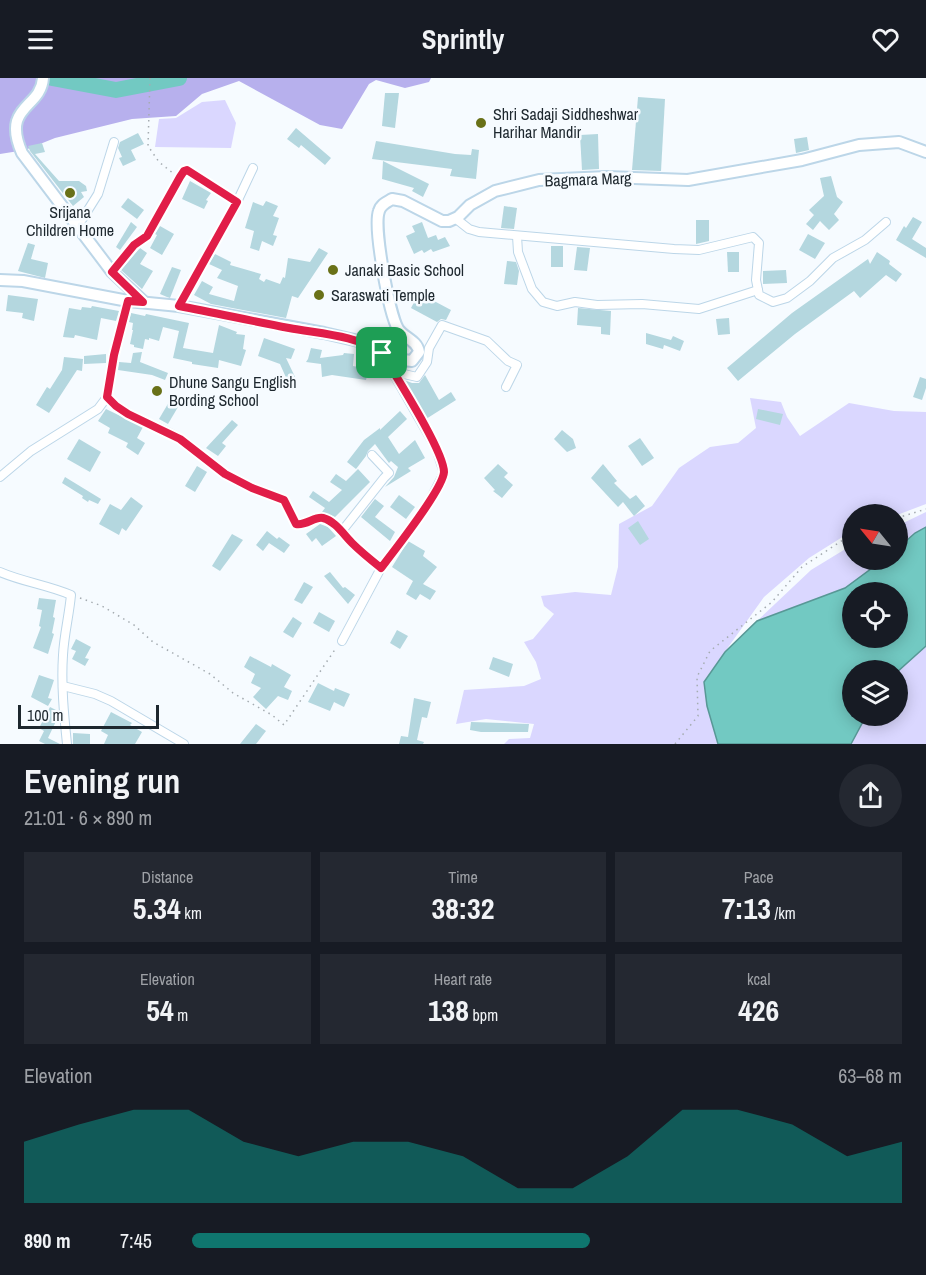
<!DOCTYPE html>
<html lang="en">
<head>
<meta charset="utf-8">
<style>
  :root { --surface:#171b24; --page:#242831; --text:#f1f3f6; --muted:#9ea1a6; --accent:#0f766e }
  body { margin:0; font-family:"Archivo Narrow",sans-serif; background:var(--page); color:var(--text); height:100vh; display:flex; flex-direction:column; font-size:22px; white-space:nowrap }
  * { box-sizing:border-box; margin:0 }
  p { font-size:20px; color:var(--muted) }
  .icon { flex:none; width:33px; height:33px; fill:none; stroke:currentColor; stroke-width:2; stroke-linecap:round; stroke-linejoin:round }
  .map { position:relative; height:666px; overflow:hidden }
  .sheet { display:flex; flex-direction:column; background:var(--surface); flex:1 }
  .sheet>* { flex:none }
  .needle { width:39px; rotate:300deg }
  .buttons { position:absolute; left:842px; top:426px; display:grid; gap:12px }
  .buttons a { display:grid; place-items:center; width:66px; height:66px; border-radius:50%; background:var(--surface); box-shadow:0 3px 15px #0003; font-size:30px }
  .scale { position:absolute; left:18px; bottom:15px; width:141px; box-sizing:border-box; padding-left:6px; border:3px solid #1d272e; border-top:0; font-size:16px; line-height:21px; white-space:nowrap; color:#1d272e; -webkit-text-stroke:4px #f6fbff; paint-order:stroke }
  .pin { position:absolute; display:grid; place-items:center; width:51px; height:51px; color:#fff; margin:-26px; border-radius:12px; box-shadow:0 3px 9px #0006 }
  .round { display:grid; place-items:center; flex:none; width:63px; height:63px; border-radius:32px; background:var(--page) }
  .head { display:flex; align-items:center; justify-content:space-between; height:102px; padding:0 24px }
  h1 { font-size:33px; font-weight:700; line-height:45px }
  .stats { display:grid; grid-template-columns:repeat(3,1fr); gap:9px; height:102px; padding:6px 24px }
  .stats div { display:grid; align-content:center; border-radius:0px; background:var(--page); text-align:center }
  .stats b { font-size:30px; font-weight:700 }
  .stats small { font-size:16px; font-weight:400 }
  .stats p { font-size:16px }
  .chart { height:168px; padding:12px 24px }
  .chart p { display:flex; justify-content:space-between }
  .chart svg { width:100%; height:108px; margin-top:6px; fill:var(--accent); opacity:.7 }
  ul { padding:0 24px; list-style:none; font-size:20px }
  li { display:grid; grid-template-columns:96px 72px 1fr; align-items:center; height:45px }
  li i { height:15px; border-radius:8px; background:var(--accent) }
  header { display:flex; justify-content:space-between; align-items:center; height:78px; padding:0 24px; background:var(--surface); font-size:27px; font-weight:700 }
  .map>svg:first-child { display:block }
</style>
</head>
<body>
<header><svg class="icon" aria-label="menu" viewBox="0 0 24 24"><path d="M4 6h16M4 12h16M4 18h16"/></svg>Sprintly<svg class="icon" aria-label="heart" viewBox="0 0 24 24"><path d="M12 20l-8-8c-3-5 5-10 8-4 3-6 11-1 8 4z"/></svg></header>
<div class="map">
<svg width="926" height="666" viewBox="0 0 926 666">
  <rect width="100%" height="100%" fill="#f6fbff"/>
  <!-- green -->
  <g fill="#dad7ff">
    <path d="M225 22 236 45 231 70 155 69 159 41 176 40 202 24Z"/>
    <path d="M750 320 781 324 787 339 800 358 849 325 894 333 926 334V426L897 437 852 436V453L809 480 764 519 704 603 718 666H504L509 661 530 660 534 646 486 641 456 646 464 612 524 608 541 601 536 584 524 564 533 561 554 536 544 528 541 518 575 514 611 517 618 489 619 446 652 428 679 390 710 369 738 365 756 350Z"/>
    <path d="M926 434V449L915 455 897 471V448Z"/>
    <path d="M852 467V482H883L846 510 757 543 811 492Z"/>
    <path d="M926 568V666H851L866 638H897V594Z"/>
  </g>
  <!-- forest -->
  <path fill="#b7b0ed" d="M0 0H431L429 4 405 10 376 2 369 6 342 51 320 47 239 3 202 16 176 38 132 41 55 60 25 72 0 76Z"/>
  <!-- water -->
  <path fill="#72c9c2" stroke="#589896" stroke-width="1.5" fill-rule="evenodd" d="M926 449V568L897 594V592H852V638H866L851 666H718L707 628 704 604 725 574 757 543 845 510 883 482H897V471L915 455ZM852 514H897V560H852Z"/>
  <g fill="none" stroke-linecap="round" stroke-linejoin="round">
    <!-- river -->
    <path stroke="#72c9c2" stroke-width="16" d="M52 0 116 12 179 0"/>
  </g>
  <!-- building -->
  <g fill="#b4d7df">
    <path d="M385 15H399L395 50 382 48Z"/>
    <path d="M638 19 665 21 661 93 632 92Z"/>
    <path d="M296 50 331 80 325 87 301 67 299 70 287 61Z"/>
    <path d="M138 55 144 66 131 72 136 82 123 88 119 80 122 79 118 70 120 64Z"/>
    <path d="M598 56 599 91 582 92 580 57Z"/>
    <path d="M807 59 809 72 796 75 794 61Z"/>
    <path d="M376 63 455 76 471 77 472 71 479 72 476 101 450 98 452 91 372 81Z"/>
    <path d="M42 65 45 74 35 76 59 103H79L86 108 87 113 81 114 84 119 73 128 30 73 28 68Z"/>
    <path d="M383 83 429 106 423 119 412 113 414 110 382 101Z"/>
    <path d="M831 98 837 119 843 124 834 136 839 142 829 152 820 143 813 152 806 146 814 137 809 132 824 118 820 100Z"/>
    <path d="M190 103 211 115 206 122 208 123 204 131 182 121Z"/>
    <path d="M128 120 144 132 137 141 121 129Z"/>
    <path d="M266 123 278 128 273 138 279 140 273 157 277 158 273 168 262 163 259 173 250 170 254 153 245 150 253 124 263 128Z"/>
    <path d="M504 128 517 130 514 151 501 150Z"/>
    <path d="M913 139 922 144 912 161 926 170V180L896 162 904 148 906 150Z"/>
    <path d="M696 142H709V163L696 166Z"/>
    <path d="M131 144 137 149 120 172 116 169Z"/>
    <path d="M422 144 428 160 436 157 438 162 445 159 450 168 433 174 431 171 424 175 422 172 414 176 406 158 415 154 412 148Z"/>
    <path d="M160 148 174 156 162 177 150 170 157 157 155 156Z"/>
    <path d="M808 156 825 165 815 181 799 172Z"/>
    <path d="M28 165 35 167 31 181 48 185 45 200 18 193Z"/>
    <rect x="551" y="168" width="12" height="21"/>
    <path d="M577 169 590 170 587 193 574 192Z"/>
    <path d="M140 170 147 175 140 186 153 193 142 211 121 192Z"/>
    <path d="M319 170 328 175 298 220 292 218 286 240 211 226 194 217 202 203 213 209 209 216 234 223 238 208 217 200 222 192 209 186 215 176 231 184 230 187 261 196 259 201 264 204 266 201 280 206 283 199 285 200 288 180 310 184Z"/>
    <path d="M727 174H739V194H728Z"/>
    <path d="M877 174 890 183 889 186 902 196 896 204 886 197 860 220 854 213 795 256 738 303 727 290 792 235 868 181 870 186Z"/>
    <path d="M507 183 516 184 519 193 517 207 504 206Z"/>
    <path d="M172 189 181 192 170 220 167 219 160 216Z"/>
    <path d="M786 192 787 205 763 206V193Z"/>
    <path d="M419 215 451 232 446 242 441 241 437 244 411 230Z"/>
    <path d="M8 217 38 221 34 243 22 240 23 235 6 233Z"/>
    <path d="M92 228 119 233 116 243 101 240 97 262 75 257 74 260 63 259 69 230 81 232 82 229 91 230Z"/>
    <path d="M578 230 611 233 610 257 601 256V249L577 247Z"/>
    <path d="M131 235 145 238 146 236 189 245 183 270 213 275 219 247 237 254 236 256 245 257 243 271 246 272 241 288 219 282 218 290 192 286V284L173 280 179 253 163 249 159 263 149 260V262L145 261 143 271 134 269V267L130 266 133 252H132L133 245 129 244Z"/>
    <path d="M729 240 730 256 718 257 716 241Z"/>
    <path d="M646 255 671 262 673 258 684 263 680 273 664 267 663 271 646 266Z"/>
    <path d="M264 260 295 271 291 281 286 280 296 301 288 304 280 286 258 278Z"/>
    <path d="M311 270 322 272 320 280 343 277 344 275 354 276 353 288 369 291 366 302 332 297 322 299 321 286 306 284 308 281Z"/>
    <path d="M142 274 140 284 168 295 165 302 152 297 118 292 119 284 131 285 133 275Z"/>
    <path d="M106 276V285L84 286V278Z"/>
    <path d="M64 279 83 281 82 293 77 292 49 335 36 327 47 309 50 311 62 292Z"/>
    <path d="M425 297 439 322 451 314 456 322 426 341 404 302 412 305H419Z"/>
    <path d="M920 299 926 301V310L922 322 913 319Z"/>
    <path d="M169 324 178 329 168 346 159 341Z"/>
    <path d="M106 331 143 349 137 360 145 365 138 377 126 369 128 365 108 355 110 350 98 343Z"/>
    <path d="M758 331 783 336 780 347 756 341Z"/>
    <path d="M400 333 407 341 388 359 399 376 415 362 425 380 408 390 411 393 385 409 394 399 398 389 391 383 389 385 375 366 368 373 366 378 356 391 347 384 364 362 380 350V352Z"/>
    <path d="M232 342 238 347 222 365 226 368 218 378 206 370Z"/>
    <path d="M562 352 573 361 576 370 567 374 554 361Z"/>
    <path d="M640 360 654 380 642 388 628 368Z"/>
    <path d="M79 361 101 374 90 394 67 381Z"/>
    <path d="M498 386 508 395 504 399 513 407 502 420 493 413 495 412 484 400Z"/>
    <path d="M603 386 617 403 614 405 630 421 636 417 645 428 634 438 623 424 618 429 591 400Z"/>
    <path d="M197 388 207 394 195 414 185 408Z"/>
    <path d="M358 391 370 404 335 439 322 434 325 430 309 419 313 413 329 424 342 412 330 404 336 396 346 403Z"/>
    <path d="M65 399 101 421 98 426 89 422 88 424 82 420 83 418 62 405Z"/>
    <path d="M399 417 415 429 406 441 390 429Z"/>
    <path d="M131 419 143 428 126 453 122 450 119 457 99 446 110 426 121 432Z"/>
    <path d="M375 421 384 428 375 439 395 454 390 463 361 439Z"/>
    <path d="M638 443 649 461 640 467 628 450Z"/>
    <path d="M320 446 328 449 336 458 322 468 316 460 312 464 306 456Z"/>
    <path d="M267 453 277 461 279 459 290 467 284 475 269 465 263 473 256 467Z"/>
    <path d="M232 456 243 462 220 493 212 488Z"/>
    <path d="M408 463 425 473 423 478 437 489 423 506 436 513 430 522 420 516 416 522 406 516 413 503 392 489Z"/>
    <path d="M330 494 343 510 345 509 355 517 348 526 324 498Z"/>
    <path d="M304 504 313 509 302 526 294 522Z"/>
    <path d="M39 520 56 522 53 539 55 540 52 555 54 556 48 576 33 570 41 549 39 548 42 532 37 531Z"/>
    <path d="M319 534 335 543 329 554 313 545Z"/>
    <path d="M293 539 302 545 293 560 283 554Z"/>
    <path d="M397 552 408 558 400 571 390 565Z"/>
    <path d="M76 561 91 569 85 580 89 581 85 588 72 581 76 573 71 571Z"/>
    <path d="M250 578 271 589 272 586 291 597 284 609 292 613 288 622 278 618 266 631 253 619 261 610 251 605 255 596 244 589Z"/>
    <path d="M493 579 513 586 509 599 489 591Z"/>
    <path d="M39 597 54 602 48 620 52 621 48 628 31 619Z"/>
    <path d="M318 605 334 613 335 610 350 616 344 629 334 624 330 633 308 624Z"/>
    <path d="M414 620 431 624 427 640 422 639 417 662 424 664 423 666H399L401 658 408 659Z"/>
    <path d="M50 629 58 633V639L48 660 60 666H45L39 663 44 653 39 650Z"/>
    <path d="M111 634 132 645 130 647 142 654 135 666H104L108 657 101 653Z"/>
    <path d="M471 644 529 646 528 654H481L470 652Z"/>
    <path d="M256 646 266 653 256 666H240Z"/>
    <path d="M73 655 90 656V666H73Z"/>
  </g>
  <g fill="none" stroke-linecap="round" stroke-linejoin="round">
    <defs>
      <g id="minor">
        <path d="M455 140 469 151 479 154 674 171 699 172 753 159 759 165 756 202 759 217 773 224 787 220 810 203 833 180 865 162 886 144"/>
        <path d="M78 148 98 116 114 64"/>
        <path d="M517 158 518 174 532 211 543 224 557 228 575 224 597 227 642 226 699 231 758 212"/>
        <path d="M112 194 134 167 147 158 184 93 187 92 237 124 253 90"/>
        <path d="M179 228 237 124"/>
        <path d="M390 282 404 296 417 299 427 284 429 270 442 247 487 263 508 283 517 287 506 309"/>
        <path d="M107 319C127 340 155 346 179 360 195 370 208 385 224 395 242 407 263 415 284 422L296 446C306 448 315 438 323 440 335 443 344 457 352 465 361 475 371 482 381 490"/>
        <path d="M0 399 31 373 98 331 107 319 114 277 128 223"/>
        <path d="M342 453 384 400 389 395 372 377"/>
        <path d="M0 494C23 504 48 507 71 517 69 538 64 557 63 577 61 607 64 637 67 666"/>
        <path d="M342 563 381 490 427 428 444 395 436 370 382 276"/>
        <path d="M63 608 95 616 111 623 184 666"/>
      </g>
      <g id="secondary">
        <path d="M43 0C41 31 1 27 22 75L112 194 143 223"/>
        <path d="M0 202 23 203 128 223 179 228 324 255 363 264 394 281 412 283 419 274C417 262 404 260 398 251 389 235 373 149 379 133 381 126 387 124 392 121L403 123 442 143H449L458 139 470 127 495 113 539 102 607 99 688 102 802 82 859 67 899 64 926 74"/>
      </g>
    </defs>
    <!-- minor casing -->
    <use href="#minor" stroke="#bcd6e8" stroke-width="10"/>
    <!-- secondary casing -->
    <use href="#secondary" stroke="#bcd6e8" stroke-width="14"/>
    <!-- path -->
    <g stroke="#a5acb1" stroke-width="1.5" stroke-dasharray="1.5 4.5" stroke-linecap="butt">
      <path d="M150 0 148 68 159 84 174 96"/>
      <path d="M897 440 926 431"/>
      <path d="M80 520 102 528 134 547 153 564 210 596 233 615 272 637 284 647 336 570"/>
      <path d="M675 666 698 638 697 599 710 573 772 524 802 489 852 456"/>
    </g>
    <!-- minor -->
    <use href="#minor" stroke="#fff" stroke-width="8"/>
    <!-- secondary -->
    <use href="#secondary" stroke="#fff" stroke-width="10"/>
  </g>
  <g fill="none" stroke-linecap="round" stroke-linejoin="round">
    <defs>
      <path id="route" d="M187 92 237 124 179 228C216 235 252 243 289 250 321 256 355 257 382 275 395 297 444 373 444 394 443 411 394 473 381 490 371 482 361 474 352 465 344 457 335 443 323 440 315 438 306 448 296 446L284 422 252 410 225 396 180 361 128 336 116 328 107 319 114 277 128 223 143 224 112 194 134 167 147 158 180 99 184 93Z"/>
    </defs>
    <!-- route casing -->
    <use href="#route" stroke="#fff" stroke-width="12"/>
    <!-- route -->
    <use href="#route" stroke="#e11d48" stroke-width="8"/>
  </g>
  <!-- markers -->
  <g fill="#697118" stroke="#f6fbff" stroke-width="2">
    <circle cx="481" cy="45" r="6"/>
    <circle cx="70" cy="115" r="6"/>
    <circle cx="333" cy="192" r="6"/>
    <circle cx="319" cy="217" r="6"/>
    <circle cx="157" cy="313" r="6"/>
  </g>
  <g text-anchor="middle" stroke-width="5" stroke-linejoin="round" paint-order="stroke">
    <!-- poi labels -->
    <g font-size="16" fill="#1d272e" stroke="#f6fbff" text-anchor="start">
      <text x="493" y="42">Shri Sadaji Siddheshwar<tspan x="493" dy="18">Harihar Mandir</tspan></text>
      <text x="70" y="140" text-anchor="middle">Srijana<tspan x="70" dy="18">Children Home</tspan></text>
      <text x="345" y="198">Janaki Basic School</text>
      <text x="331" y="223">Saraswati Temple</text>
      <text x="169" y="310">Dhune Sangu English<tspan x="169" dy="18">Bording School</tspan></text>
    </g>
    <!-- street labels -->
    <g font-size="16" fill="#1d272e" stroke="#f6fbff">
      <text transform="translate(588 101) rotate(-2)" y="6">Bagmara Marg</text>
    </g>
  </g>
</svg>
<div class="buttons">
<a><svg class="needle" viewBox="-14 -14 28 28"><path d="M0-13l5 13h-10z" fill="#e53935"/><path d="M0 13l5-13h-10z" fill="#9ea1a6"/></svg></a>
<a><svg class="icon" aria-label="locate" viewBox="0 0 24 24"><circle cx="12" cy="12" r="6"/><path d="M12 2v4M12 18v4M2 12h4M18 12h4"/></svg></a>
<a><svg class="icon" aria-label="layers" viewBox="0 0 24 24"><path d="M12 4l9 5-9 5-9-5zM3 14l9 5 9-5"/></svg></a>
</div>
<div class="scale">100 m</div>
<div class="pin" style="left:382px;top:275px;background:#1e9e55"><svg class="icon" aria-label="arrive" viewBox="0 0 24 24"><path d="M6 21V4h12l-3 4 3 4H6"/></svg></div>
</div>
<section class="sheet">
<div class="head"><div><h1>Evening run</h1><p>21:01 · 6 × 890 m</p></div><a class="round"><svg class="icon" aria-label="share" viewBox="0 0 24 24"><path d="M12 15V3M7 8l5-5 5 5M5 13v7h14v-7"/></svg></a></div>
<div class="stats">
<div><p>Distance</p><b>5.34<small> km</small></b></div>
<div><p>Time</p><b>38:32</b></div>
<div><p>Pace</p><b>7:13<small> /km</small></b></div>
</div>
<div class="stats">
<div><p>Elevation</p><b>54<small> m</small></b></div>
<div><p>Heart rate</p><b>138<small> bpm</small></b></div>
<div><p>kcal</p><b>426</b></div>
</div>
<div class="chart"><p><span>Elevation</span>63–68 m</p>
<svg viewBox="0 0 160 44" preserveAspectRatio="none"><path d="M0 44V19L10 12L20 6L30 6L40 19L50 25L60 19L70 19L80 25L90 38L100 38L110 25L120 6L130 6L140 12L150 25L160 19V44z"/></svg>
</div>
<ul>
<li><b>890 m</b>7:45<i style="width:56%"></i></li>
</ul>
</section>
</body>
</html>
